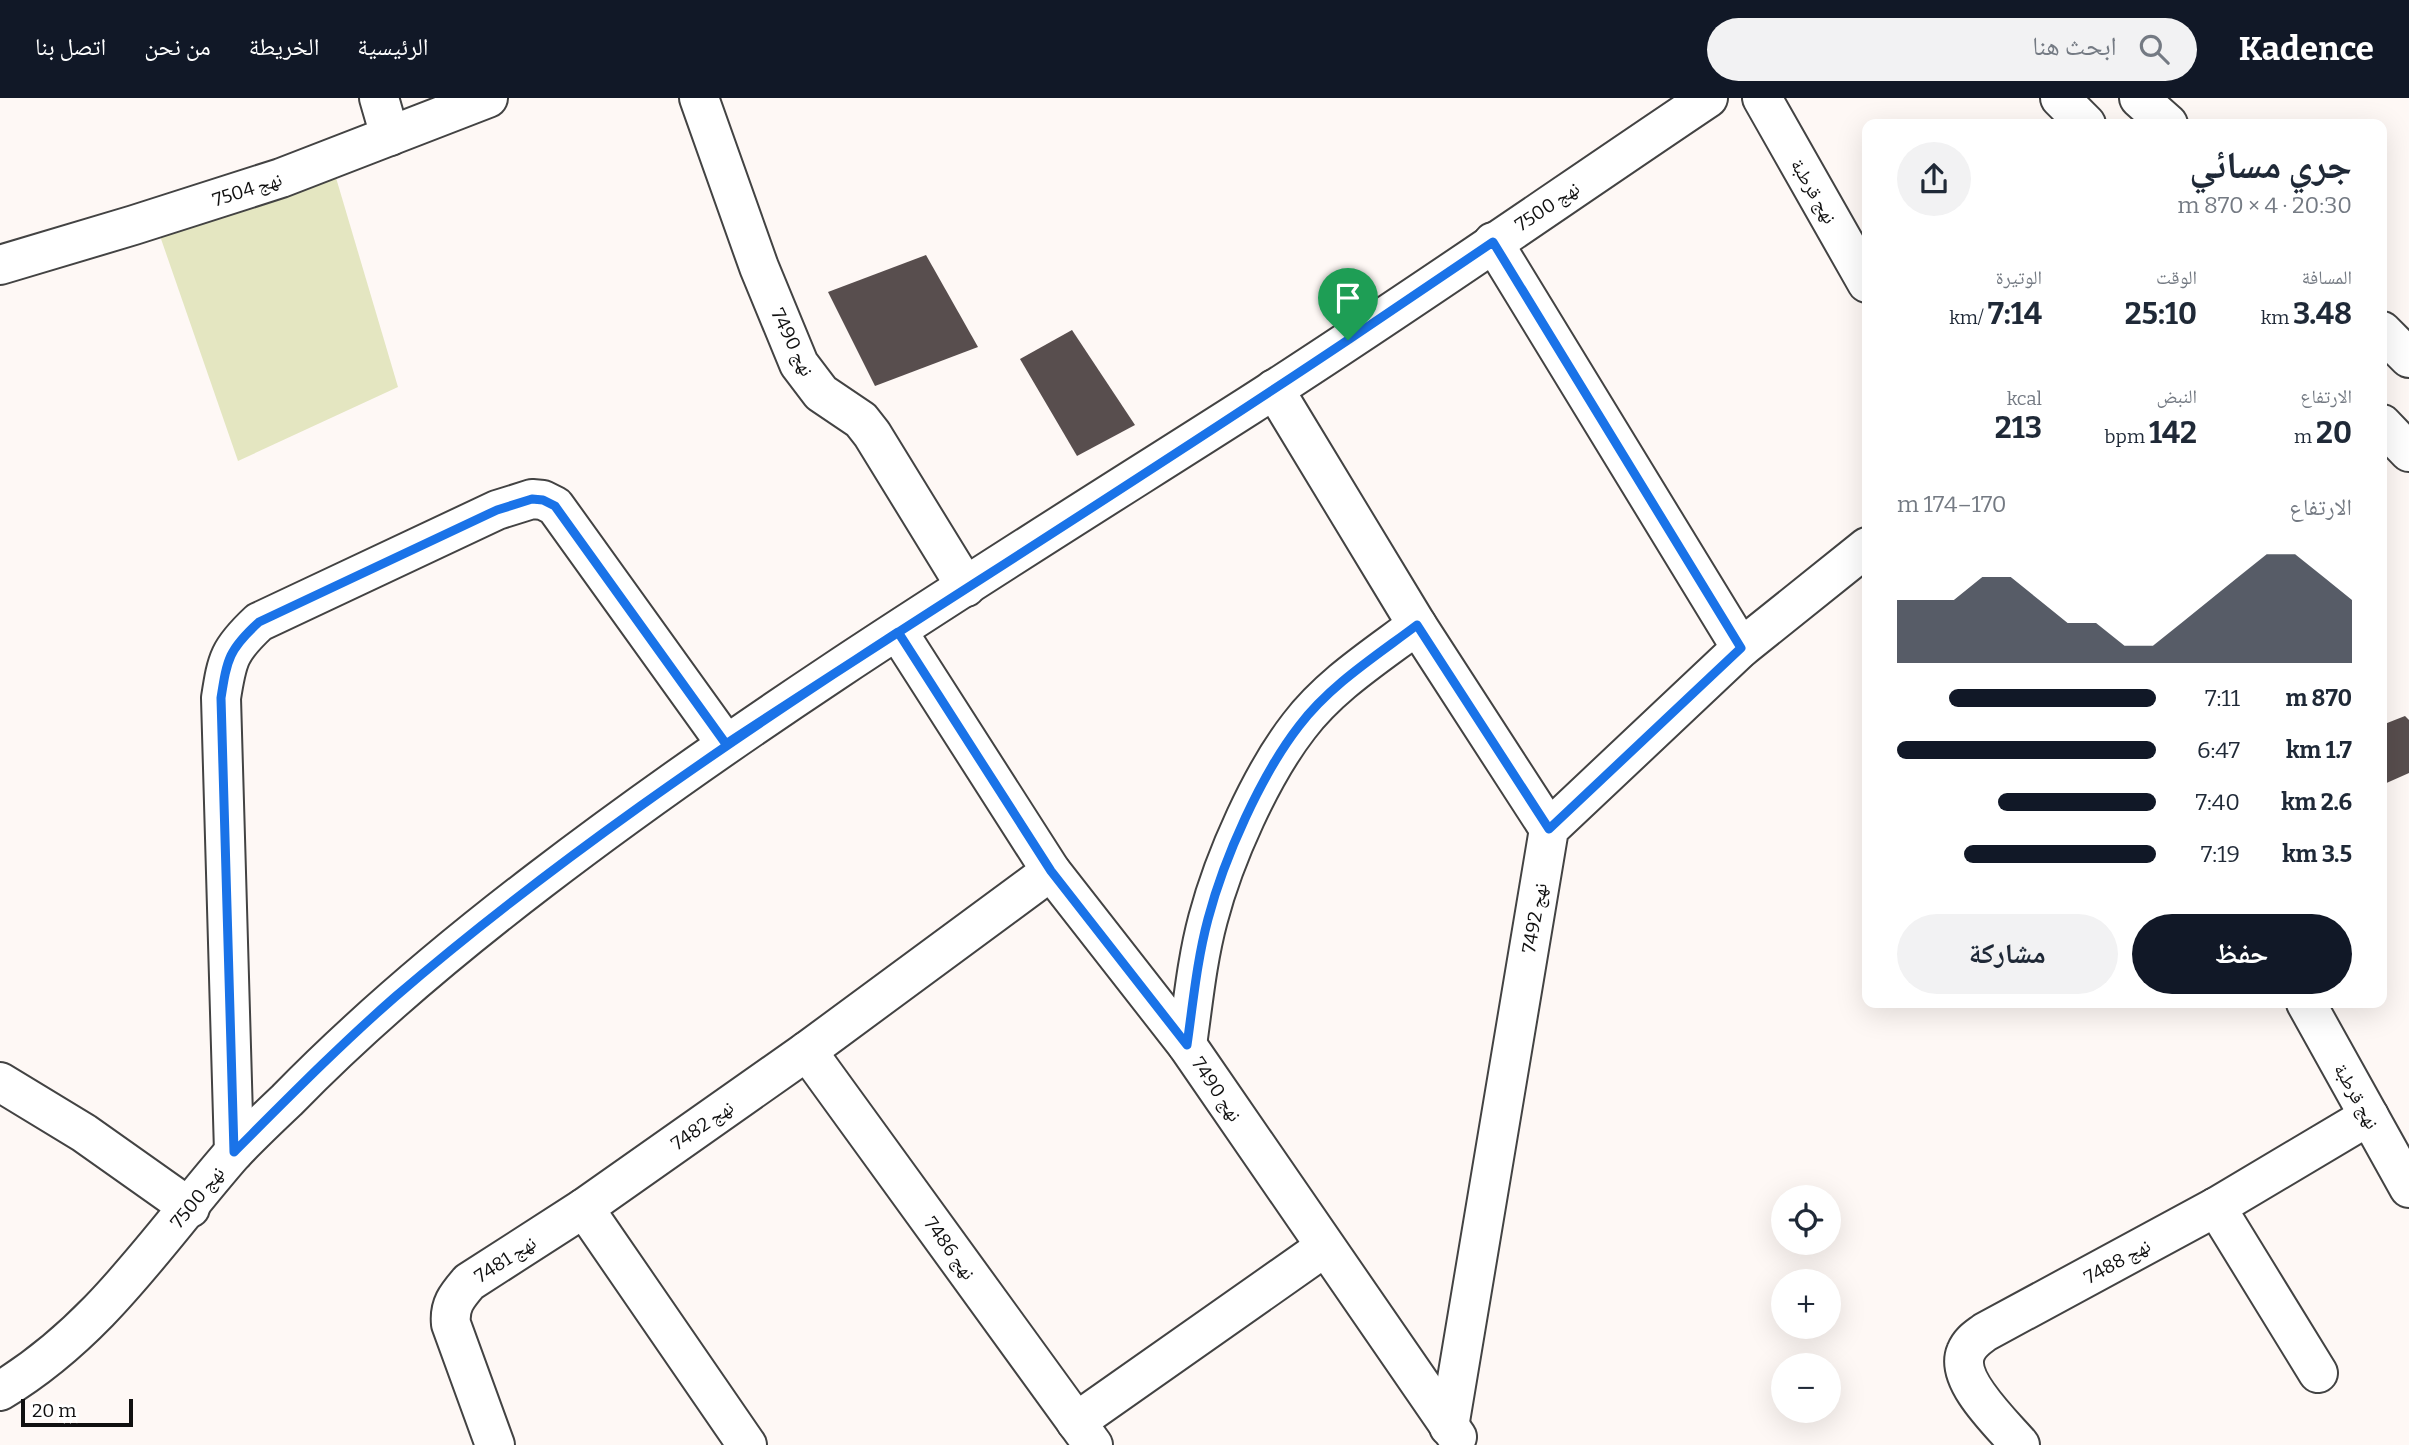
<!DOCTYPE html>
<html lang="ar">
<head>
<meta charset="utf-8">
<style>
  :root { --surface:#fff; --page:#f2f2f3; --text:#1f2937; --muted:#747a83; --accent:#111827 }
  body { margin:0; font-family:Bitter,"Noto Naskh Arabic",serif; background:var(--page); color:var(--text); direction:rtl; height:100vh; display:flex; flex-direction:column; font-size:26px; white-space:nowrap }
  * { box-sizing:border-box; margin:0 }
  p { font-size:23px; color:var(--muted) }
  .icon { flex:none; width:38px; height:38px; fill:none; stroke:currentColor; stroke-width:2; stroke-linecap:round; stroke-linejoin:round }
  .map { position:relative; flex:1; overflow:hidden; direction:ltr }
  .side { position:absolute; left:1862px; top:21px; width:525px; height:889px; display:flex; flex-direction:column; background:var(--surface); border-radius:14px; box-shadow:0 7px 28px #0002; direction:rtl }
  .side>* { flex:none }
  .buttons { position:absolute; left:1771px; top:1087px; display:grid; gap:14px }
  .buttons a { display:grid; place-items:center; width:70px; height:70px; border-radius:50%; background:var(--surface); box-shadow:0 7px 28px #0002; font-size:35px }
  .scale { position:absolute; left:21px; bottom:18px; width:112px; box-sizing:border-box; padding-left:7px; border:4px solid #101010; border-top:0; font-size:19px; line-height:24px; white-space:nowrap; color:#101010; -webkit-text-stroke:5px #fff; paint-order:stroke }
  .pin { position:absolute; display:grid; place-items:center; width:60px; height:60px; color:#fff; margin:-72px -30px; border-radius:50% 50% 50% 0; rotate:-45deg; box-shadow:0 0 7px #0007 }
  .pin .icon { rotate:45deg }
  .round { display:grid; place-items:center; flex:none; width:74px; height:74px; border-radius:37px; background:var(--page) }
  .overview { display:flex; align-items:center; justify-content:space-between; height:119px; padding:0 35px }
  h1 { font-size:38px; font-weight:700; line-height:52px }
  .metrics { display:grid; grid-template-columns:repeat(3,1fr); gap:10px; height:119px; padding:7px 35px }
  .metrics div { display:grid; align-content:center }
  .metrics b { font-size:30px; font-weight:700 }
  .metrics small { font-size:19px; font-weight:400 }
  .metrics p { font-size:19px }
  .chart { height:196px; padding:14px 35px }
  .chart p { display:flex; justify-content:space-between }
  .chart svg { width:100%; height:126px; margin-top:7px; fill:var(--accent); opacity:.7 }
  .cta { display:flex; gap:14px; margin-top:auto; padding:14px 35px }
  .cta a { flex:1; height:80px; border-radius:42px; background:var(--accent); color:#fff; font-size:28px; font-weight:700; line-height:80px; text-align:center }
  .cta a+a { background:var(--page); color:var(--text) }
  ul { padding:0 35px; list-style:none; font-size:23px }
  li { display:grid; grid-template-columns:112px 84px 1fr; align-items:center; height:52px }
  li i { height:18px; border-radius:9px; background:var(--accent) }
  header { display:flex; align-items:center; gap:42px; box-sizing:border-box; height:98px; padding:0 35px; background:var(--accent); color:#fff }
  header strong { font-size:33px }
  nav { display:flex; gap:38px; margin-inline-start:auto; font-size:24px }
  .search { width:490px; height:63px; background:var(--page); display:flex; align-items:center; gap:18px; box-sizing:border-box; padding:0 24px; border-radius:38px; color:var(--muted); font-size:26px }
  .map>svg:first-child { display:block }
</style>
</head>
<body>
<header>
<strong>Kadence</strong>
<div class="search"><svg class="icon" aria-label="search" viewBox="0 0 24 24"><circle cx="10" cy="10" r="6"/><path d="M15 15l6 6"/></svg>ابحث هنا</div>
<nav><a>الرئيسية</a><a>الخريطة</a><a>من نحن</a><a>اتصل بنا</a></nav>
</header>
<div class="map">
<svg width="2409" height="1347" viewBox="0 0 2409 1347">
  <rect width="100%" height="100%" fill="#fef8f5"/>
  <!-- green -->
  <path fill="#e4e6c1" d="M334 73 398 289 238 363 160 138Z"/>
  <!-- building -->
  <g fill="#584e4e">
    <path d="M926 157 978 249 875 288 828 194Z"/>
    <path d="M1072 232 1135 327 1077 358 1020 261Z"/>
    <path d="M2405 618 2409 622V675L2382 687V627Z"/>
  </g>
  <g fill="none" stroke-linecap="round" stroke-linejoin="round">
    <defs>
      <g id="minor">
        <path d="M379 0 390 38"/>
        <path d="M699 0 759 169 799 266 821 295 861 322 872 336 966 489"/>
        <path d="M1762 0 1867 185"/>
        <path d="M1493 144 1741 550"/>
        <path d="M0 167 134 127 281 80 488 0"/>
        <path d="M1274 291 1417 527 1549 731"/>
        <path d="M898 534 1051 773 1187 947 1457 1339"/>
        <path d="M2306 905 2409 1090"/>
        <path d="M1187 947C1193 905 1197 862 1208 821 1224 760 1261 677 1299 628 1330 587 1376 558 1417 527"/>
        <path d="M807 953 1093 1347"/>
        <path d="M0 984 84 1035 190 1110"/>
        <path d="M234 1054 221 600C227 561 229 552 259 524L497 412 532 401 543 402 555 408 726 646"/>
        <path d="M2216 1109 2318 1275"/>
        <path d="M0 1293C100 1233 158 1141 233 1055 250 1037 269 1019 287 1002 365 922 451 850 540 782 766 609 1010 460 1250 307 1405 208 1556 102 1708 0"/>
        <path d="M1076 1324 1325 1149"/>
        <path d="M1449 1329 1549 731 1741 550 1867 449"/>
        <path d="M495 1347 451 1226C449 1207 457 1198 469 1184L584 1110"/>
        <path d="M747 1347 584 1110 807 953 1051 773"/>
        <path d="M2020 1347C2003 1327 1954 1282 1966 1254 1970 1244 1977 1240 1985 1234L2216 1109 2369 1018"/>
      </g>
      <g id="tertiary">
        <path d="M2060 0 2086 26"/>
        <path d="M2139 0 2168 26"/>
        <path d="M2382 233 2409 260"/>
        <path d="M2382 326 2409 354"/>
      </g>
    </defs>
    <!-- minor casing -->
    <use href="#minor" stroke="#434343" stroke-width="42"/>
    <!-- tertiary casing -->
    <use href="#tertiary" stroke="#434343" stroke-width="42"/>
    <!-- minor -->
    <use href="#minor" stroke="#fff" stroke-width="38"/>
    <!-- tertiary -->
    <use href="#tertiary" stroke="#fff" stroke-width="38"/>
  </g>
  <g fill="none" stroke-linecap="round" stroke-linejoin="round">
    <defs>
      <path id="route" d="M1348 242C1142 380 932 511 726 646L555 408 543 402 532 401 497 412 259 524C229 551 227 561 221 600L234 1054C287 1001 339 948 395 899 552 764 724 647 898 534L1051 773 1187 947C1193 905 1197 862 1208 821 1224 760 1261 677 1299 628 1330 587 1376 558 1417 527L1549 731 1741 550 1493 144 1348 242"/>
    </defs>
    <!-- route casing -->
    <use href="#route" stroke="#fff" stroke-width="14"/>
    <!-- route -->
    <use href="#route" stroke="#1a73e8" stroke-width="9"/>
  </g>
  <g text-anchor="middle" stroke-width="7" stroke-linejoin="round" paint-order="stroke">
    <!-- street labels -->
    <g font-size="19" fill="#101010" stroke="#fff">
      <text transform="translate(247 91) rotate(-18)" y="7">نهج 7504</text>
      <text transform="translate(1814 93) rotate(60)" y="7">نهج قرطبة</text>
      <text transform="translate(1547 108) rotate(-34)" y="7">نهج 7500</text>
      <text transform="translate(793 244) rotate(64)" y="7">نهج 7490</text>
      <text transform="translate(1534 820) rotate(-80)" y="7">نهج 7492</text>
      <text transform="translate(1217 991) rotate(56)" y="7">نهج 7490</text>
      <text transform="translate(2357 998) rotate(61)" y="7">نهج قرطبة</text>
      <text transform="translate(702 1027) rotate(-35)" y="7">نهج 7482</text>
      <text transform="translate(197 1099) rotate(-51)" y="7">نهج 7500</text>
      <text transform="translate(950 1150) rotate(54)" y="7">نهج 7486</text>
      <text transform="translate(505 1161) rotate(-33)" y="7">نهج 7481</text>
      <text transform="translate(2117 1163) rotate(-29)" y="7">نهج 7488</text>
    </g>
  </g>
</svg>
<div class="buttons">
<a><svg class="icon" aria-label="locate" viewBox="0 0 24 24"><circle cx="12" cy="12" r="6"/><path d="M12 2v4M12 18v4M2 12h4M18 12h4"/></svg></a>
<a>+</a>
<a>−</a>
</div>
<div class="scale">20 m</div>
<div class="pin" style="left:1348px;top:242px;background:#1e9e55"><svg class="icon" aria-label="arrive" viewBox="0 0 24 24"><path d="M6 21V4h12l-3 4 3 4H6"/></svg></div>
<section class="side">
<div class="overview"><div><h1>جري مسائي</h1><p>20:30 · 4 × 870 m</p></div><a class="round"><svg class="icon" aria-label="share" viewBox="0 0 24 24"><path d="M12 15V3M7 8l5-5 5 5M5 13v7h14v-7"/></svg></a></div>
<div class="metrics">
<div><p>المسافة</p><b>3.48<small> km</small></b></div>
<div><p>الوقت</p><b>25:10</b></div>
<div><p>الوتيرة</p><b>7:14<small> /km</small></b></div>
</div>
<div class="metrics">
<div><p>الارتفاع</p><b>20<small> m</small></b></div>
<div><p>النبض</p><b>142<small> bpm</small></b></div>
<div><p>kcal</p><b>213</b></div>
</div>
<div class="chart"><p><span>الارتفاع</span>170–174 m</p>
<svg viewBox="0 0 160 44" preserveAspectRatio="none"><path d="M0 44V22L10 22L20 22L30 14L40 14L50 22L60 30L70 30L80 38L90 38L100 30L110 22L120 14L130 6L140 6L150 14L160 22V44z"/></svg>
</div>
<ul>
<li><b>870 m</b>7:11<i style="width:80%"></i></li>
<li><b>1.7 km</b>6:47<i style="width:100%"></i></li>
<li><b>2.6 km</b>7:40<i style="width:61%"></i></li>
<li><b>3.5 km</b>7:19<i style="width:74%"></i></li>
</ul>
<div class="cta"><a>حفظ</a><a>مشاركة</a></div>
</section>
</div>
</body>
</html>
